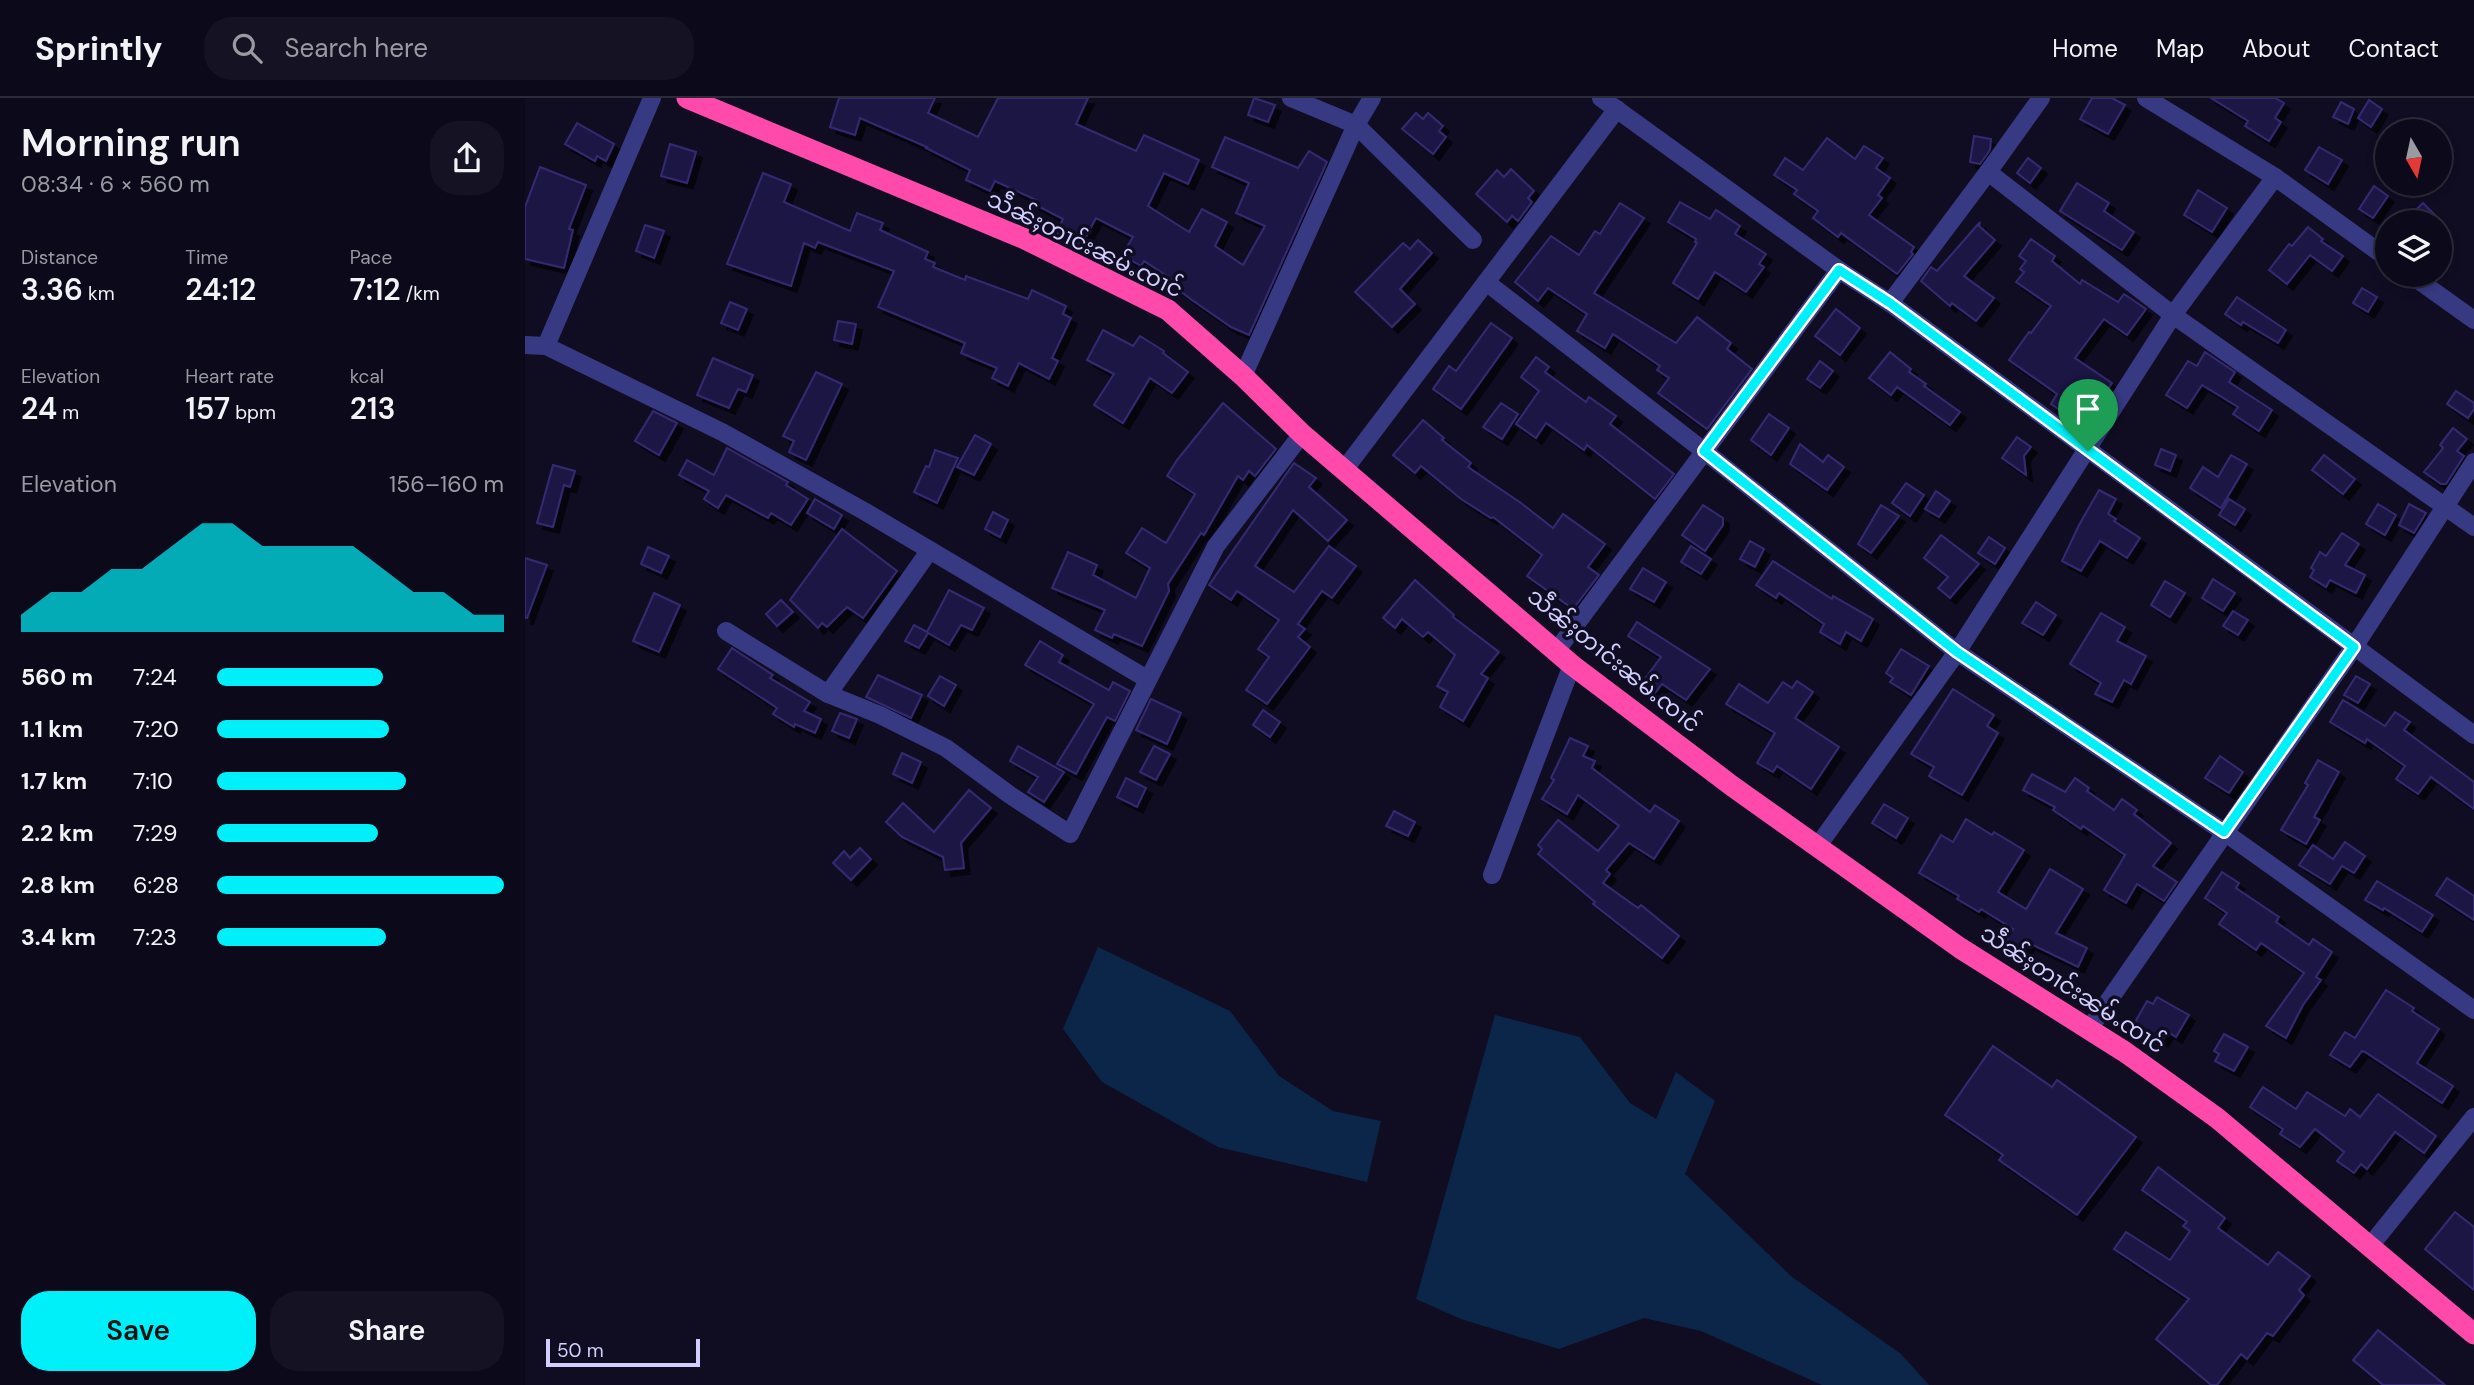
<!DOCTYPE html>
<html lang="en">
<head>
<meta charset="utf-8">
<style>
  :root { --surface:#0c0a1a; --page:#151323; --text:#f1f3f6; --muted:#9a9aa2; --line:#2c2b39; --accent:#00f0fa }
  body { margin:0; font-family:"DM Sans","Noto Sans Myanmar",sans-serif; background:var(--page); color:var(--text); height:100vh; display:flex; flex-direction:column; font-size:26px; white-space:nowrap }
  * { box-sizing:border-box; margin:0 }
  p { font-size:23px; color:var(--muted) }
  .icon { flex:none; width:38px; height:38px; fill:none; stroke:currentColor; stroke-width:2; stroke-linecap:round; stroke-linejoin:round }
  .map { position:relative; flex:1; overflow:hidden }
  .side { display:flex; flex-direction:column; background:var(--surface); width:525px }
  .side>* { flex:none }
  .needle { width:46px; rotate:171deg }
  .controls { position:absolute; left:1850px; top:21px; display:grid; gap:14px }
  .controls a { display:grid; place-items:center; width:77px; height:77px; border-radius:50%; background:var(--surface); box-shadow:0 4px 10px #0003,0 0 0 2px var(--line); font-size:35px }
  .scale { position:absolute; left:21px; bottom:18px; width:154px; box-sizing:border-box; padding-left:7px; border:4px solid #d2cfff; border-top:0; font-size:19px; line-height:24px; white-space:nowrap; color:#d2cfff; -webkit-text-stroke:5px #100d23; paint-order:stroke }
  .pin { position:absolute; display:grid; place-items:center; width:60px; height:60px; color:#fff; margin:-72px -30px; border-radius:50% 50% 50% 0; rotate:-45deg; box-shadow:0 0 7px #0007 }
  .pin .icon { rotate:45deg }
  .round { display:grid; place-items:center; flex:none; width:74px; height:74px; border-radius:28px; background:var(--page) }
  .head { display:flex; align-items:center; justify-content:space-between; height:119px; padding:0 21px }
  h1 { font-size:38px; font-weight:600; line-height:52px }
  .stats { display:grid; grid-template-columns:repeat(3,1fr); gap:10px; height:119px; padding:7px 21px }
  .stats div { display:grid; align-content:center }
  .stats b { font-size:30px; font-weight:600 }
  .stats small { font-size:19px; font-weight:400 }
  .stats p { font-size:19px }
  .chart { height:196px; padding:14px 21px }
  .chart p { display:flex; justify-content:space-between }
  .chart svg { width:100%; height:126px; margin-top:7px; fill:var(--accent); opacity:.7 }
  .button { display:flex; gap:14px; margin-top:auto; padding:14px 21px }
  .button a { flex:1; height:80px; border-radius:28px; background:var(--accent); color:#111; font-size:28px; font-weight:600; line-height:80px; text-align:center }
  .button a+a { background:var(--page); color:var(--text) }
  ul { padding:0 21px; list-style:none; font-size:23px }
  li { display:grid; grid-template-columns:112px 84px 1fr; align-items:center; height:52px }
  li i { height:18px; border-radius:9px; background:var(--accent) }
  header { display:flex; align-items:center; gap:42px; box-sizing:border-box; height:98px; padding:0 35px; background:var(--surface); border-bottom:2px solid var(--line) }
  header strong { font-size:33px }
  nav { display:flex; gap:38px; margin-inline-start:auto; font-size:24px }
  .search { width:490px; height:63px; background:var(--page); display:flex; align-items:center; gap:18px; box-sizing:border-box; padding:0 24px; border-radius:28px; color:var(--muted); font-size:26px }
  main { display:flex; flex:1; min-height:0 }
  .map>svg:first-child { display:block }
</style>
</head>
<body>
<header>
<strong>Sprintly</strong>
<div class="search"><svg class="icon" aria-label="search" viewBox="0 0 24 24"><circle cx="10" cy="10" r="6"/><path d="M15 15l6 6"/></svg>Search here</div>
<nav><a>Home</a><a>Map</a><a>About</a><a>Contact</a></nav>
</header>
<main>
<section class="side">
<div class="head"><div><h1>Morning run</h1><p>08:34 · 6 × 560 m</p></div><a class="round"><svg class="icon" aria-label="share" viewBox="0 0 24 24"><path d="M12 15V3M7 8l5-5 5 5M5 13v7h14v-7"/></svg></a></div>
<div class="stats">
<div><p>Distance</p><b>3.36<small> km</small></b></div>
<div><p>Time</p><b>24:12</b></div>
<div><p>Pace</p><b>7:12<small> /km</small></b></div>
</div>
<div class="stats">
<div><p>Elevation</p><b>24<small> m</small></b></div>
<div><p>Heart rate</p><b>157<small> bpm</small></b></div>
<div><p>kcal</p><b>213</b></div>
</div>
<div class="chart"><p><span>Elevation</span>156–160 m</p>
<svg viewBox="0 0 160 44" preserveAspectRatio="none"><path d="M0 44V38L10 30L20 30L30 22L40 22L50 14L60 6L70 6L80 14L90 14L100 14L110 14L120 22L130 30L140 30L150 38L160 38V44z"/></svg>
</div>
<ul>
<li><b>560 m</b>7:24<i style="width:58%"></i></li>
<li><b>1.1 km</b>7:20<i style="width:60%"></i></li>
<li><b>1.7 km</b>7:10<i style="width:66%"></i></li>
<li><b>2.2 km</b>7:29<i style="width:56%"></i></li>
<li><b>2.8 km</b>6:28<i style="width:100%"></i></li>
<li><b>3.4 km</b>7:23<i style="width:59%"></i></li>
</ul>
<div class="button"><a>Save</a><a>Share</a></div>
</section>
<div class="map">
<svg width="1949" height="1287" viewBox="0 0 1949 1287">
  <defs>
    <filter id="shadow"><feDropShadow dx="6" dy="6" stdDeviation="0" flood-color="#0009"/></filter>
  </defs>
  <rect width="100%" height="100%" fill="#100d23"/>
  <!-- water -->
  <g fill="#0b2649">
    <path d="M573 849 705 913 754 978 808 1013 856 1023 842 1084 693 1049 577 984 538 931Z"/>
    <path d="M970 917 1055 939 1105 1005 1131 1021 1151 974 1190 1003 1160 1076 1267 1179 1376 1256 1404 1287H1297L1176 1233 1119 1220 1034 1251 936 1221 891 1201Z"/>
  </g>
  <!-- building -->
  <g fill="#1f1944" stroke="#342a71" stroke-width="2" filter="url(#shadow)">
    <path d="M314 0H410L403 15 453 39 473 0H563L551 26 611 53 619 37 674 62 663 86 639 75 623 108 664 134 677 111 702 124 690 148 718 167 740 128 711 115 724 85 687 69 700 39 773 70 784 53 802 64 724 237 706 229 667 202 651 190 654 186 619 163 616 168 597 157 608 139 571 120 556 148 531 135 538 121 509 106 511 102 470 83 465 93 441 82 445 72 401 50 402 49 335 20 330 37 305 29Z"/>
    <path d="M729 0 750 7 743 24 723 17Z"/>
    <path d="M1567 0H1587L1600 7 1583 36 1555 21Z"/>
    <path d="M1686 0H1750L1759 5 1750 20 1756 24 1744 43 1720 28 1723 23Z"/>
    <path d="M1844 2 1857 11 1846 29 1833 20Z"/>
    <path d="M1816 4 1829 11 1823 26 1808 19Z"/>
    <path d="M891 15 898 21 903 15 918 28 914 33 921 39 908 56 877 31Z"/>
    <path d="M52 25 89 46 81 63 72 58 70 63 40 46Z"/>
    <path d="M1449 38 1466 41 1465 52 1455 66 1445 64Z"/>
    <path d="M1302 40 1330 61 1339 48 1358 60 1351 70 1365 80 1353 97 1357 100 1344 117 1389 149 1386 154 1388 156 1372 176 1316 135 1313 139 1288 120 1293 113 1269 96 1272 92 1249 77 1260 60 1278 72Z"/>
    <path d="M145 46 171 54 162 85 136 78Z"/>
    <path d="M1794 49 1817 62 1803 86 1780 72Z"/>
    <path d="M1503 60 1516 70 1505 85 1492 75Z"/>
    <path d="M15 69 61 87 44 131 48 132 39 170 0 161V109Z"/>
    <path d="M986 71 1009 93 1003 100 1007 104 993 123 987 118 982 124 951 96 972 72 979 79Z"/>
    <path d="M238 75 266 86 259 104 325 133 332 115 358 125 355 132 403 154 400 161 410 165 408 169 440 182 441 178 503 201 507 192 541 208 538 216 546 220 527 260 533 263 524 281 494 265 483 288 467 280 472 270 436 255 440 245 353 209 369 173 293 144 290 150 279 145 266 188 202 166Z"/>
    <path d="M1552 85 1584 105 1579 113 1609 134 1597 152 1535 113Z"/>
    <path d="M1849 88 1863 98 1848 120 1834 111Z"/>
    <path d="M1673 92 1702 110 1687 134 1659 117Z"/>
    <path d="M1155 104 1185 121 1191 112 1215 128 1210 136 1241 156 1234 166 1239 169 1221 194 1190 174 1173 201 1148 185 1172 145 1170 144 1171 141 1143 124Z"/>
    <path d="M1095 105 1119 120 1069 195 1151 245 1172 219 1206 245 1202 251 1227 271 1182 331 1133 295 1144 280 1132 272 1135 268 1088 236 1080 250 1052 233 1062 216 1023 190 1013 203 990 184 1026 138 1054 157 1070 133 1075 136Z"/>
    <path d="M1898 105 1917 124H1878Z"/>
    <path d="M1455 124 1454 128 1470 142 1439 178 1469 200 1451 223 1427 205 1425 208 1396 183 1406 169 1412 173Z"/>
    <path d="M120 127 139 133 129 160 111 153Z"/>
    <path d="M1783 129 1798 141 1796 143 1818 158 1807 173 1785 157 1762 186 1744 172 1764 146 1767 148Z"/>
    <path d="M1506 141 1530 158 1527 163 1555 186 1557 182 1593 204 1599 196 1621 211 1602 237 1579 221 1550 260 1587 285 1570 310 1554 299 1542 317 1526 306 1532 296 1484 262 1504 234 1506 235 1526 208 1491 184 1499 174 1495 171 1501 163 1494 158Z"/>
    <path d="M893 142 907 155 875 191 890 206 867 229 830 194 878 145 885 151Z"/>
    <path d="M1837 190 1852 199 1843 214 1828 205Z"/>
    <path d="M1712 199 1761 232 1753 245 1718 224 1716 227 1700 216Z"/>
    <path d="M205 204 222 211 213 232 196 225Z"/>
    <path d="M1311 211 1335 230 1315 257 1290 238Z"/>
    <path d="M313 223 331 226 327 246 309 242Z"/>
    <path d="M966 225 987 240 936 311 908 291 924 268 931 273Z"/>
    <path d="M578 232 608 248 615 238 639 253 638 255 663 274 647 295 625 280 598 325 569 307 589 276 562 262Z"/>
    <path d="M1365 254 1386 271 1384 274 1401 286 1399 288 1435 314 1425 327 1372 289 1366 297 1344 280Z"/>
    <path d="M1680 254 1710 274 1704 284 1747 312 1734 333 1708 316 1713 309 1677 287 1662 310 1641 297 1663 263 1672 268Z"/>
    <path d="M1011 259 1024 269 1020 274 1061 304 1064 299 1091 318 1085 326 1149 376 1130 401 1062 347 1059 352 1021 325 1011 340 991 326 1014 293 996 279Z"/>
    <path d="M188 260 228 277 221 294 213 291 204 310 172 297Z"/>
    <path d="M1295 263 1308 273 1295 290 1282 281Z"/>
    <path d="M291 274 317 286 281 362 264 354 269 343 258 338Z"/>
    <path d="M1931 293 1949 305V311L1943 320 1922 306Z"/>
    <path d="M698 305 751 351 730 378 724 373 718 382 713 378 679 437 676 435 643 486 644 493 617 548 589 536 587 540 570 532 580 512 527 490 543 454 572 467 568 477 611 500 625 470 601 455 617 430 641 445 670 396 642 378 652 362Z"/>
    <path d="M976 305 993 316 977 341 958 329Z"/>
    <path d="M128 313 152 325 134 357 110 343Z"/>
    <path d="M1244 316 1264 330 1246 357 1226 342Z"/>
    <path d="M898 322 919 340 917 342 946 365 943 369 996 405 1028 430 1038 416 1080 446 1063 469 1074 477 1048 511 1002 478 1017 457 968 419 966 420 936 401 896 368 890 375 868 357Z"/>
    <path d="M1928 330 1942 341 1932 353 1939 358 1921 386H1916L1899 374 1918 350 1915 347Z"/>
    <path d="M450 337 466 346 449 377 432 369Z"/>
    <path d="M1492 339 1506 349 1499 358 1501 377 1477 360Z"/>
    <path d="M1275 346 1298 364 1303 357 1319 369 1302 392 1265 366Z"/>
    <path d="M202 350 263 384 261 387 283 401 266 427 246 415 243 420 201 397 193 410 179 401 184 393 154 377 162 362 189 377Z"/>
    <path d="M1636 351 1651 357 1645 373 1630 367Z"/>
    <path d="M410 352 433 360 412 405 389 394 401 368 404 369Z"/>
    <path d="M1706 357 1722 366 1696 410 1665 390 1678 369 1693 379Z"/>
    <path d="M1799 357 1830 381 1818 396 1787 372Z"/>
    <path d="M769 365 791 380 784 389 822 422 803 443 768 412 730 468 769 494 804 448 831 468 807 500 797 493 773 526 780 531 773 539 785 549 742 606 721 592 744 559 733 551 754 522 712 493 706 502 684 487Z"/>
    <path d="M28 367 50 373 45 389 39 387 28 429 12 425Z"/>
    <path d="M1381 385 1399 397 1385 418 1367 405Z"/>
    <path d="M1574 392 1591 401 1583 416 1591 421 1589 423 1615 440 1602 460 1575 443 1556 473 1537 463 1554 427Z"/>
    <path d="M1411 393 1425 403 1414 419 1400 411Z"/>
    <path d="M290 401 317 417 309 431 282 415Z"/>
    <path d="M1704 401 1720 411 1710 427 1694 417Z"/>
    <path d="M1853 406 1871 417 1860 437 1841 426Z"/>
    <path d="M1884 406 1901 415 1889 435 1874 427Z"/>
    <path d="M1178 407 1198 420V427L1180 453 1157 437Z"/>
    <path d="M1356 407 1374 418 1346 455 1333 446Z"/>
    <path d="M468 414 483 422 475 439 460 431Z"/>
    <path d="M317 431 372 473 338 520 322 509 302 529 297 525 293 530 265 502Z"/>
    <path d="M1817 435 1834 446 1820 467 1840 477 1831 495 1805 482 1801 489 1785 479 1789 472 1786 470 1795 454 1801 458Z"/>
    <path d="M1416 437 1454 466 1425 500 1413 490 1423 479 1399 460Z"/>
    <path d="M1464 439 1480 450 1470 466 1453 455Z"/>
    <path d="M1225 443 1239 451 1230 469 1215 461Z"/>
    <path d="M1166 448 1186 461 1176 476 1156 464Z"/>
    <path d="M123 449 144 458 136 475 116 466Z"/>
    <path d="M0 460 22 467 2 520H0Z"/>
    <path d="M1248 463 1307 501 1308 498 1348 521 1336 543 1321 534 1315 546 1295 534 1299 526 1254 495 1251 500 1231 487Z"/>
    <path d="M1118 470 1141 484 1129 504 1105 491Z"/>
    <path d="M1688 481 1710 495 1698 513 1677 500Z"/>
    <path d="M890 482 929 517 928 519 974 554 956 576 963 580 938 623 915 609 923 594 912 588 930 557 903 534 898 539 877 521 870 530 858 520Z"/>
    <path d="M1640 483 1660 495 1645 519 1626 507Z"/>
    <path d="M424 492 459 510 447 532 436 527 424 547 403 535 394 550 380 543 389 527 402 534Z"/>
    <path d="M129 495 155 507 134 554 108 543Z"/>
    <path d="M256 502 268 514 252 528 241 516Z"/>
    <path d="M1511 504 1531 517 1518 537 1497 525Z"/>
    <path d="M1708 513 1723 522 1713 537 1698 528Z"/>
    <path d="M1576 515 1600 529 1592 543 1621 558 1606 586 1599 582 1587 604 1570 596 1576 585 1545 566Z"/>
    <path d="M1112 524 1185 571 1161 602 1137 586 1129 596 1116 586 1136 559 1103 538Z"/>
    <path d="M515 543 538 557 534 564 584 592 588 584 605 593 590 623 582 619 551 676 532 666 569 606 500 567Z"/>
    <path d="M207 550 248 577 245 580 285 604 279 613 296 621 290 635 270 626 269 629 248 616 252 610 193 571Z"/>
    <path d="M1376 551 1404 568 1386 597 1365 584 1368 580 1361 575Z"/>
    <path d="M353 577 397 597 386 620 341 599Z"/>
    <path d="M415 578 431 587 419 608 403 598Z"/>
    <path d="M1831 578 1845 586 1833 605 1819 597Z"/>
    <path d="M1272 583 1288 594 1270 620 1314 649 1286 691 1252 668 1248 674 1232 665 1250 635 1201 606 1214 586 1243 605 1258 584 1267 590Z"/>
    <path d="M1428 591 1469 617 1462 628 1473 635 1437 697 1404 678 1409 669 1386 656Z"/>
    <path d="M626 601 656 615 642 646 611 632Z"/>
    <path d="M1818 602 1860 628 1870 614 1885 624 1879 632 1949 684V711L1906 679 1893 696 1871 681 1880 668 1842 641 1840 645 1805 624Z"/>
    <path d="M738 612 755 624 745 639 728 627Z"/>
    <path d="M315 615 332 621 324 640 307 633Z"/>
    <path d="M1045 640 1063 648 1058 658 1070 663 1067 670 1125 714 1130 707 1154 723 1129 761 1104 745 1081 772 1085 776 1078 785 1113 810 1116 807 1154 838 1137 860 1068 806 1070 804 1013 756 1017 751 1013 747 1033 722 1073 753 1094 728 1053 697 1042 716 1017 701 1029 682 1026 680Z"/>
    <path d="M493 648 539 674 519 704 503 694 513 679 485 663Z"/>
    <path d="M629 648 645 656 631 682 615 674Z"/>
    <path d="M377 655 396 664 387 685 368 676Z"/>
    <path d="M1695 658 1718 674 1704 695 1680 680Z"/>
    <path d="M1793 662 1814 674 1789 719 1795 722 1781 746 1756 732 1783 687 1780 685Z"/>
    <path d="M1507 676 1540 694 1550 680 1564 690 1562 693 1589 712 1597 701 1612 712 1609 716 1646 745 1628 768 1652 784 1639 803 1612 786 1601 805 1579 792 1600 757 1558 728 1556 731 1528 712 1530 709 1498 692Z"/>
    <path d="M601 680 621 690 612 709 592 699Z"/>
    <path d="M444 692 466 710 436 745 439 770 420 772 418 759 377 739 361 724 378 705 409 734Z"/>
    <path d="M1359 706 1383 720 1371 740 1347 725Z"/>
    <path d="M869 713 890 724 883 738 861 728Z"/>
    <path d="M1441 721 1467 737 1469 734 1499 752 1473 794 1501 811 1525 771 1558 791 1531 835 1562 850 1553 869 1504 845 1499 854 1481 843 1488 831 1456 811 1454 814 1432 801 1434 798 1394 775 1416 737 1428 744Z"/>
    <path d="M1820 744 1840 758 1829 775 1817 768 1805 786 1774 767 1788 747 1808 761Z"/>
    <path d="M335 750 346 761 326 782 308 765 319 753 325 760Z"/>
    <path d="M1697 774 1714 785 1711 790 1754 819 1751 824 1784 847 1788 841 1807 854 1791 879 1796 882 1778 907 1761 940 1741 928 1779 875 1736 845 1731 852 1694 826 1702 815 1680 800Z"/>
    <path d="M1922 780 1949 798V822L1911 797Z"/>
    <path d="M1852 783 1908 817 1897 834 1859 810 1858 812 1840 802Z"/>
    <path d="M1861 892 1889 910 1887 913 1914 931 1892 965 1928 988 1917 1005 1840 954 1837 953 1825 969 1805 957 1820 934 1830 940Z"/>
    <path d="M1632 899 1664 917 1651 939 1643 934 1637 943 1609 926 1622 903 1628 906Z"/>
    <path d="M1699 936 1723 949 1709 973 1690 963 1694 956 1689 953Z"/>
    <path d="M1468 948 1527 989 1532 982 1611 1039 1552 1117 1474 1062 1478 1057 1420 1017Z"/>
    <path d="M1738 989 1771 1011 1782 994 1820 1018 1825 1011 1835 1019 1853 996 1911 1038 1899 1055 1870 1034 1842 1071 1836 1066 1829 1075 1812 1063 1819 1054 1790 1031 1775 1049 1755 1036 1758 1031 1725 1009Z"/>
    <path d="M1633 1069 1700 1120 1693 1130 1743 1167 1753 1154 1785 1178 1774 1192 1779 1197 1748 1238 1742 1235 1722 1261 1716 1256 1692 1287H1686L1631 1241 1664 1201 1589 1151 1601 1134 1645 1162 1665 1133 1658 1128 1662 1124 1617 1092Z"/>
    <path d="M1930 1114 1949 1129V1192L1900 1151Z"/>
    <path d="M1853 1232 1920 1287H1858L1828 1262Z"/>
  </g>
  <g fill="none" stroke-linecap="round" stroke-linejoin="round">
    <!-- street -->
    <g stroke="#373983" stroke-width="18">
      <path d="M766 0 831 27 948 142"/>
      <path d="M1076 0 1314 172 1365 205 1949 637"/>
      <path d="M1621 0 1750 79 1862 160"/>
      <path d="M1463 74 1516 0"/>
      <path d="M1886 177 1949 222"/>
      <path d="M961 184 1179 353 1432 554 1699 734 1949 912"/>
      <path d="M1365 205 1463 74 1648 217 1949 429"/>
      <path d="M0 247 21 248 197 334 339 413 622 581"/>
      <path d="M21 248 127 0"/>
      <path d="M718 278 831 27 847 0"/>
      <path d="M819 372 1092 11"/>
      <path d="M201 533 303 596 355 617 421 650 485 697 545 736 691 448 777 336"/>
      <path d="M1032 552 1314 172"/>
      <path d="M303 596 405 452"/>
      <path d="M1292 749 1432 554 1648 217 1750 79"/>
      <path d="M967 777 1047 567"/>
      <path d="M1564 931 1829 549 1949 364"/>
      <path d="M1845 1148 1949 1019"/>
    </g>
    <!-- highway -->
    <path stroke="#ff4aab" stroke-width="21" d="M162 0 500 141 643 212 718 278 777 336 1047 567 1207 688 1435 850 1600 954 1692 1020 1949 1236"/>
  </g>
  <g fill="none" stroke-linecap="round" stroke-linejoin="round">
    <defs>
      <path id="route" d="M1314 172 1365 205 1829 549 1699 734 1432 554 1179 353Z"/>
    </defs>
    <!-- route casing -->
    <use href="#route" stroke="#fff" stroke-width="14"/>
    <!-- route -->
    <use href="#route" stroke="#00f0fa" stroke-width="9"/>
  </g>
  <g text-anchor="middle" stroke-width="7" stroke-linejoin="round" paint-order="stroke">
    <!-- street labels -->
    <g font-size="23" fill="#d2cfff" stroke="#100d23">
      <text transform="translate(560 146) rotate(26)" y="8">သဵၼ်ႈတၢင်းၼမ်ႉၸၢင်</text>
      <text transform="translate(1089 562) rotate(39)" y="8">သဵၼ်ႈတၢင်းၼမ်ႉၸၢင်</text>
      <text transform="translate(1548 891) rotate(33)" y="8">သဵၼ်ႈတၢင်းၼမ်ႉၸၢင်</text>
    </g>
  </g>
</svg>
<div class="controls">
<a><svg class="needle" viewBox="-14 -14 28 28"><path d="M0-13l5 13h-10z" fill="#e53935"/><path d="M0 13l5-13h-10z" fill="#9a9aa2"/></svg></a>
<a><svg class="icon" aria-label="layers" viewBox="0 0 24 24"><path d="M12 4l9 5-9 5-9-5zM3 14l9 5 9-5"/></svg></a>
</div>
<div class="scale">50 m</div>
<div class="pin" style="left:1563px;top:353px;background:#1e9e55"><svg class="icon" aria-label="arrive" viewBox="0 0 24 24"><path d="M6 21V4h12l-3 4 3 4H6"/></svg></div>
</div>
</main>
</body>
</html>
